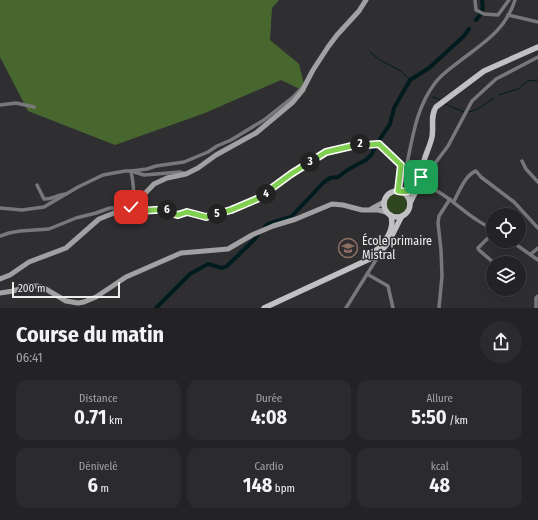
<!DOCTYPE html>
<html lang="fr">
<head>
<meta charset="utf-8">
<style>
  :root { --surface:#232326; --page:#2b2b2e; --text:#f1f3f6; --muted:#a3a4a7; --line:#404043 }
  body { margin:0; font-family:"Fira Sans Condensed",sans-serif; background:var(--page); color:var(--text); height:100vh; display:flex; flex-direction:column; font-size:15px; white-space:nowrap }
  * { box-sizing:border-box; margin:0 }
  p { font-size:13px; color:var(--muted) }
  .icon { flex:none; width:22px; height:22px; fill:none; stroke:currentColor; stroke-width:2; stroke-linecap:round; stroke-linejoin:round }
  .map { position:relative; height:308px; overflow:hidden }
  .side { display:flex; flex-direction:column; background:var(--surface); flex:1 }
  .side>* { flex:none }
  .fabs { position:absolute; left:486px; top:208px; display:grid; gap:8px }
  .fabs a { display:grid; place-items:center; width:40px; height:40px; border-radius:50%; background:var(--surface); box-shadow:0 4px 16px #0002,0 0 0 1px var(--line); font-size:20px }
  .scale { position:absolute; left:12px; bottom:10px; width:108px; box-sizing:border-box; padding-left:4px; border:2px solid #ededee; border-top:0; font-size:11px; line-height:14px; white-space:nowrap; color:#ededee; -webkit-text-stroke:3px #2f2f32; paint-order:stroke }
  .pin { position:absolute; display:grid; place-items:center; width:34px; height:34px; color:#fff; margin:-17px; border-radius:8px; box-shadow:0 2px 6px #0006 }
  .km { position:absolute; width:20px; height:20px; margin:-10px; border-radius:50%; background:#222; color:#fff; font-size:11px; line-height:20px; text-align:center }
  .round { display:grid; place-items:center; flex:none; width:42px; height:42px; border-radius:21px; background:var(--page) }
  .overview { display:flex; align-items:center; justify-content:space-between; height:68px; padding:0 16px }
  h1 { font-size:22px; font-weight:700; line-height:30px }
  .metrics { display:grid; grid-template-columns:repeat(3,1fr); gap:6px; height:68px; padding:4px 16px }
  .metrics div { display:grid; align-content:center; border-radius:10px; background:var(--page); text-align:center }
  .metrics b { font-size:20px; font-weight:700 }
  .metrics small { font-size:11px; font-weight:400 }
  .metrics p { font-size:11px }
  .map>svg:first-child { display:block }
</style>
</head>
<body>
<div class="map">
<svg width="538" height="308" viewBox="0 0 538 308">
  <rect width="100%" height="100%" fill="#2f2f32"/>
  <!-- green -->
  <circle fill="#2f451d" cx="397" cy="204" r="10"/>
  <!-- forest -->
  <path fill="#48672f" d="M0 0H279L272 8 270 40 299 64 306 92 281 80 205 113 115 145 28 111 0 57Z"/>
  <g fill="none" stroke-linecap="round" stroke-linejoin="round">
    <!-- stream -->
    <g stroke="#001b1d" stroke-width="1">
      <path d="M370 52 380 60 401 71 410 80"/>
      <path d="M499 95 518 89 528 81 538 80"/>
      <path d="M433 97 440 100"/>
      <path d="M445 104 464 112"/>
      <path d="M468 112 476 110 494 98"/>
    </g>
    <!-- canal -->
    <g stroke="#001b1d" stroke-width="4">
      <path d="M476 20C482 13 484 9 482 0"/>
      <path d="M380 139 390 124 394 108 410 80 429 68 464 36 469 29"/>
      <path d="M265 227 268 224 291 217 323 183 330 178 338 177 349 169 366 160 372 154 375 146"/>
      <path d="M156 308 190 274 208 264 222 268 227 266 255 239 259 233"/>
    </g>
    <!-- street -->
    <g stroke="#78787a" stroke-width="3.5">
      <path d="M475 0 476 10 484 14 498 15 509 0"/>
      <path d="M508 15 538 22"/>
      <path d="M0 105 16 103 34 107"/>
      <path d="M522 161 526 169 538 182"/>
      <path d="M421 177 427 174 448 146 472 101 496 79 538 57"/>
      <path d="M419 184C442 189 458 208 477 220 482 224 488 226 493 229"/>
      <path d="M37 185 44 199C52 200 58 194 66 194"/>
      <path d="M398 185 403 181C412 147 413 112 435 83 441 75 448 70 456 64 480 45 505 32 515 0"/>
      <path d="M454 201C459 192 465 175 476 171L481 177 514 202 538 228"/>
      <path d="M127 207C137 198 133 183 131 171L147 169 156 166 184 162 208 152 217 146 231 140 264 120 293 97 303 87"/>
      <path d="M0 208 22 210 44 207 78 187 103 175 125 171H131L144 175 180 172 186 174"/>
      <path d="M493 233 478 248 479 250 494 263"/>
      <path d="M0 236 9 233 20 231 49 229 76 218 96 213 110 208H114L120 210 130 212 142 210H167L178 215 187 212 206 217 231 210 257 199 291 174 326 153 352 146 379 144 401 165 398 191"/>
      <path d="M511 241 538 260"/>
      <path d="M531 254 538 248"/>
      <path d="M367 274 388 286 393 308"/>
      <path d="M346 308 379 255"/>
      <path d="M439 308 442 276 441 250 438 223 439 216 450 199"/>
      <path d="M536 308V298L538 296"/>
    </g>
    <!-- secondary -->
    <g stroke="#a1a1a3" stroke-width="5">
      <path d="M371 209 384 202"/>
      <path d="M0 279 10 275 29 262 66 248 99 219 134 205 154 184 167 178 186 174 198 168 216 155 256 133 293 102 302 91 313 70 328 47 337 35 359 11 366 0"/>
      <path d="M0 293 13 291 29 286H38L44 288 66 301 78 303 84 302 96 297 126 277 181 253 228 249 252 235 273 226 296 219 332 204 343 205 362 210H378L386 212"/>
    </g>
    <!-- primary -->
    <g stroke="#c0c1c3" stroke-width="5.5">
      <circle cx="397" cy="204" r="13"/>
      <path d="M404 192 414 189 419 185"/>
      <path d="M410 203C418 189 421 176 424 161 426 153 430 146 432 137 434 127 430 116 436 107L484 71 538 47"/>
      <path d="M367 258C380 248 396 233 391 216"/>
      <path d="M264 308 376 256C390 244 393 232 402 216"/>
    </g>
  </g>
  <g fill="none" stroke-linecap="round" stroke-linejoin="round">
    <defs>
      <path id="route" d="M131 207 120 210C135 213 150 209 166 210 171 211 173 214 178 215L187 212 206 217 231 210 257 199 291 174 326 152 352 146 379 144 401 165 398 191C410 193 418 189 421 177"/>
    </defs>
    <!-- route casing -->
    <use href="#route" stroke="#fff" stroke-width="8"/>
    <!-- route -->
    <use href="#route" stroke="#81d051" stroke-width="5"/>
  </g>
  <!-- icons -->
  <defs>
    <symbol id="school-ring" viewBox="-11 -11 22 22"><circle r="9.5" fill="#2f2f32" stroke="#8d6e63" stroke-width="1.5"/><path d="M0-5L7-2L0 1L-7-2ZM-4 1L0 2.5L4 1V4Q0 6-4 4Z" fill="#8d6e63"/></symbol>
  </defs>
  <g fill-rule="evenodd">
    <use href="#school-ring" x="337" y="237" width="22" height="22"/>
  </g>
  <g text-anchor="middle" stroke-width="3" stroke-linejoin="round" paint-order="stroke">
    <!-- poi labels -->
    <g font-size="12" fill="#ededee" stroke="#2f2f32" text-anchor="start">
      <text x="362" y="245">École primaire<tspan x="362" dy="14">Mistral</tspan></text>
    </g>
  </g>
</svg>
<div class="fabs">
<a><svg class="icon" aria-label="locate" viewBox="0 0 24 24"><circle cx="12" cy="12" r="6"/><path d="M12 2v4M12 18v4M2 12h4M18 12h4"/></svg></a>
<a><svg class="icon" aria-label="layers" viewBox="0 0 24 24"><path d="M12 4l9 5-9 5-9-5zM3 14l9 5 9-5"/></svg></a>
</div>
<div class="scale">200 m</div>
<div class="pin" style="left:421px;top:177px;background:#1e9e55"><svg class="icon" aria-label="arrive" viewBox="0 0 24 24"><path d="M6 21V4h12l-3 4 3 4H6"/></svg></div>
<div class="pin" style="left:131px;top:207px;background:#d93025"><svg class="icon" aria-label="check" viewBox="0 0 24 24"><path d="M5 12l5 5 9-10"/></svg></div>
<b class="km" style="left:360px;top:144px">2</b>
<b class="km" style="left:310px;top:162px">3</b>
<b class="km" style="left:266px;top:194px">4</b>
<b class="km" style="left:217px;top:214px">5</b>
<b class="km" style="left:167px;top:210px">6</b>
</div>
<section class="side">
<div class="overview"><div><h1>Course du matin</h1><p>06:41</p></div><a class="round"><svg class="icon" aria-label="share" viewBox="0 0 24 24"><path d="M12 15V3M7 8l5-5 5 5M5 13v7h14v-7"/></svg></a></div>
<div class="metrics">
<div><p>Distance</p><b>0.71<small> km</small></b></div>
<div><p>Durée</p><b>4:08</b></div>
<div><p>Allure</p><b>5:50<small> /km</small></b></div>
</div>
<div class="metrics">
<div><p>Dénivelé</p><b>6<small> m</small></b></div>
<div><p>Cardio</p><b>148<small> bpm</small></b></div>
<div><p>kcal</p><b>48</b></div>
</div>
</section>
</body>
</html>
